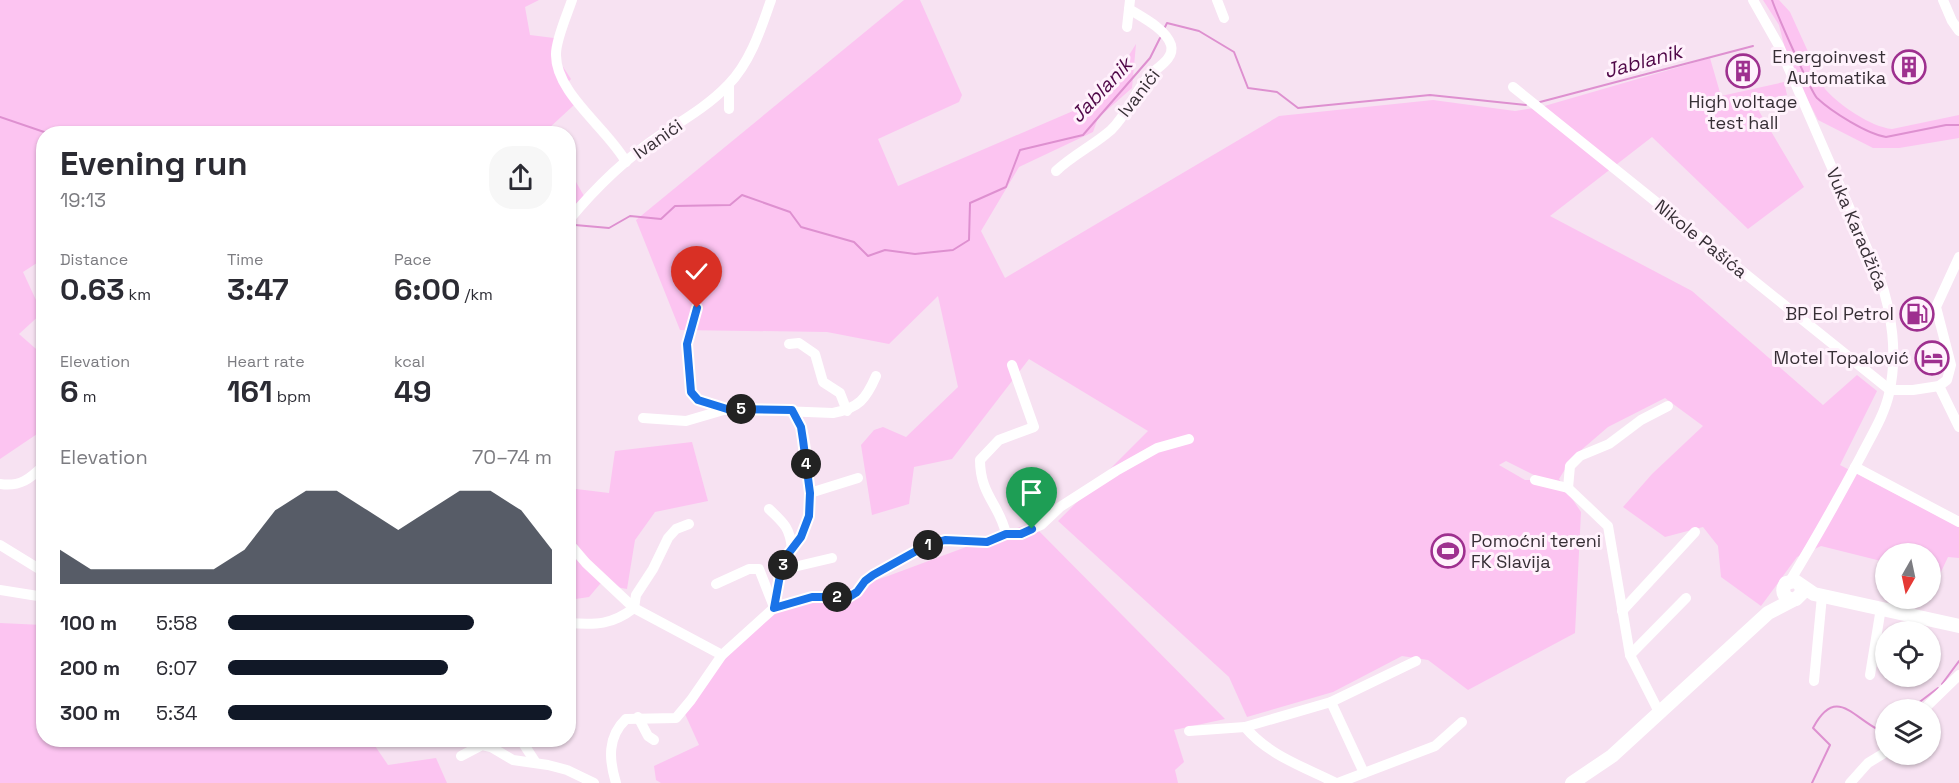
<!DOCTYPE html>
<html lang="en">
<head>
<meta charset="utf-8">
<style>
  :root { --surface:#fff; --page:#f7f7f7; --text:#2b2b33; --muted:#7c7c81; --accent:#111827 }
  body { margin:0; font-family:"Space Grotesk",sans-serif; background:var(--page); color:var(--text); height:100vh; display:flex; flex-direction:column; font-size:22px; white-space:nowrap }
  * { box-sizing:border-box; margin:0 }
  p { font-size:20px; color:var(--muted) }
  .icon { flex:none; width:33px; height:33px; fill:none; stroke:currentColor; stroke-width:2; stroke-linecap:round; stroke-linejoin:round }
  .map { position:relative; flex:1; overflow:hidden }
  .sheet { position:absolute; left:36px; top:126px; width:540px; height:621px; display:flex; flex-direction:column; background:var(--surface); border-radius:24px; box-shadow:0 2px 4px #0004 }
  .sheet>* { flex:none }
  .needle { width:39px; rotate:189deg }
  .buttons { position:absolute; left:1875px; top:543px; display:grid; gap:12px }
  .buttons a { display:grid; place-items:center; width:66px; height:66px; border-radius:50%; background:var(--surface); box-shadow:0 2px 4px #0004; font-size:30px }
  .pin { position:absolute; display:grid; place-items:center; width:51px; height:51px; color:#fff; margin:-62px -26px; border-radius:50% 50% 50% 0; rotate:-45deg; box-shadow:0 0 6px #0007 }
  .pin .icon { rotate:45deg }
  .km { position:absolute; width:30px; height:30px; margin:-15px; border-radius:50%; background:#222; color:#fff; font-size:16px; line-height:30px; text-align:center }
  .round { display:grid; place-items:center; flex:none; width:63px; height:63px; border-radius:24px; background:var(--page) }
  .overview { display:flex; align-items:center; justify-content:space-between; height:102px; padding:0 24px }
  h1 { font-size:33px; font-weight:700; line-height:45px }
  .metrics { display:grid; grid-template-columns:repeat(3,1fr); gap:9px; height:102px; padding:6px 24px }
  .metrics div { display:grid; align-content:center }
  .metrics b { font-size:30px; font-weight:700 }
  .metrics small { font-size:16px; font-weight:400 }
  .metrics p { font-size:16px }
  .chart { height:168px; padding:12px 24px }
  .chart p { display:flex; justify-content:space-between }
  .chart svg { width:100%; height:108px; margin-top:6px; fill:var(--accent); opacity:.7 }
  ul { padding:0 24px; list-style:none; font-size:20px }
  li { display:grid; grid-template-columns:96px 72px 1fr; align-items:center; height:45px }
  li i { height:15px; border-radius:8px; background:var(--accent) }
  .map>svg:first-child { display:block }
</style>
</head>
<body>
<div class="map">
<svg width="1959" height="783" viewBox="0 0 1959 783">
  <rect width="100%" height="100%" fill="#f7e2f2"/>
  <!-- green -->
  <g fill="#fcc4f1" fill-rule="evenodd">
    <path d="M0 0H539L525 7 530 35 562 39 558 59 571 79 564 87 574 105 548 129 549 133 44 134 43 259 23 272 42 313 19 334 43 355V430L0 459Z"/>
    <path d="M904 0H920L962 95 959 102 878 139 898 186 1094 102 1121 68 1136 44 1132 88 1098 118 1093 132 1019 167 981 231 1005 278 1279 116 1433 100 1515 111 1541 107 1710 58 1721 96 1784 82 1787 95 1753 101 1804 187 1748 229 1652 137 1550 216 1692 291 1823 405 1857 375 1877 391 1840 465 1959 527V558L1948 557 1940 574 1931 572 1930 554H1886L1885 562 1821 546 1797 557 1761 606 1721 577 1718 546 1703 527 1665 537 1623 507 1652 474 1703 426 1665 398 1608 427 1572 458 1559 479 1581 512 1575 633 1468 690 1428 660 1402 656 1333 692 1247 717 1229 677 1058 521 1148 431 1029 359 952 459 914 467 909 504 872 515 861 445 874 430 883 427 906 437 958 387 938 296 889 344 827 332 680 330 636 220ZM1506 461 1542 479 1541 480H1525L1499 465Z"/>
    <path d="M1763 0H1779L1790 12 1825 89C1839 105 1871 127 1892 129L1959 115V138L1899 148H1873L1818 120 1788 61 1779 25Z"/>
    <path d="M568 168 584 196 568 218Z"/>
    <path d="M692 442 708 501 655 512 635 540 627 589 600 584 589 597 569 600 568 488 609 493 615 451Z"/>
    <path d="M1031 523 1225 719 1174 730 1184 762 1175 770 1178 783H661L656 780 654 766 699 745 685 714 724 658 772 614 888 576Z"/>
    <path d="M0 623 43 625 44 740H371L388 765 436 758 447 783H0Z"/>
  </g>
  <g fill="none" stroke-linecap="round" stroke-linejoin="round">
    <!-- stream -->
    <g stroke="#de90d0" stroke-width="2">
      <path d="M1772 0C1776 12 1811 92 1817 98 1832 112 1867 134 1886 137L1946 125H1959"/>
      <path d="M1165 27 1167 23 1199 31 1234 52 1248 88 1277 92 1298 108 1430 95 1526 105"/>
      <path d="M1540 102 1753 46"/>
      <path d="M0 117 50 134"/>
      <path d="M575 225 609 228 630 216 661 219 675 206 730 205 742 195 790 212 801 227 854 242 868 256 885 250 915 254 953 250 969 240 970 203 1006 187 1020 150 1083 135 1150 58 1160 38"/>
      <path d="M1942 684 1959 661"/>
      <path d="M1909 710 1938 688"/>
      <path d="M1812 783 1830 745 1813 728C1835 687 1851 715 1877 729L1886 727"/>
    </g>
    <!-- minor -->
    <g stroke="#fff" stroke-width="10">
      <path d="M572 0C567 15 556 39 556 54 555 93 608 129 626 162"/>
      <path d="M1217 0 1224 18"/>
      <path d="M1753 0 1779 46 1879 276C1892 312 1898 355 1889 394 1884 416 1871 436 1861 456 1838 499 1815 540 1790 581"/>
      <path d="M1943 0 1952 21 1959 31"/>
      <path d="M1127 27 1130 0"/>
      <path d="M729 85V109"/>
      <path d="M1513 87 1890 390H1913L1939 386 1947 380 1951 365 1936 307 1959 257"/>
      <path d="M1056 171C1073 155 1094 145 1111 130 1127 115 1134 93 1148 77 1156 68 1175 59 1171 45 1166 29 1142 17 1129 9"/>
      <path d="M568 221C595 188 626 158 662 134 685 119 709 105 728 85 750 63 761 29 771 0"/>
      <path d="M697 308 687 343 691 392 698 400 727 409 833 413C859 408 866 399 876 376"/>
      <path d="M789 344 799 343 815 354 823 382 840 393 847 411"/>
      <path d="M1939 386 1959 427"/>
      <path d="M643 418 686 421 727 409"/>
      <path d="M1855 467 1959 522"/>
      <path d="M1535 480 1568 488 1608 526 1630 655 1659 712"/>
      <path d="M0 484C20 487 30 479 44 465"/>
      <path d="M1568 488 1570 466 1580 456 1609 444 1641 420 1668 406"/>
      <path d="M810 493 858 478"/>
      <path d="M769 509C784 523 790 528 792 549"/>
      <path d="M1006 534C1000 505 980 495 980 460L999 440 1034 427 1012 365"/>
      <path d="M568 542 586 563 634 608"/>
      <path d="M0 545 44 572"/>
      <path d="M781 570 832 558"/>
      <path d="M716 584 749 569H759L774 607"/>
      <path d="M0 590 44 597"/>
      <path d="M634 608 636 595 653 569 668 538 676 529 689 524"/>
      <path d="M774 608C777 589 778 570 788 554 796 542 804 533 808 518 812 502 807 442 801 426 799 421 795 415 792 410"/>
      <path d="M1622 611 1695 532"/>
      <path d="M568 623C596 625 612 625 634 608L722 655"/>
      <path d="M1630 655 1686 598"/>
      <path d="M1870 675 1881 608"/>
      <path d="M1814 681 1822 596"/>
      <path d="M1331 702 1364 773"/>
      <path d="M1923 710 1959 675"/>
      <path d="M638 717 648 736 654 740"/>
      <path d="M1189 731 1245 727"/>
      <path d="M521 740 536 763"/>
      <path d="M461 756 482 745 491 747 513 760 548 765 567 770 594 783"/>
      <path d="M616 783C609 760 607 737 626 719L676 718 691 700 722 655 774 608 812 597H849L857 592 865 581 872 575 927 545 945 540 987 542 1006 534H1021L1032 529 1041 525 1060 507 1116 471 1157 448 1189 439"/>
      <path d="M1336 783C1304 767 1268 755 1245 727L1331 702 1416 661"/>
      <path d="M1338 783 1435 746 1462 722"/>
      <path d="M1850 783 1868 763 1886 752"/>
    </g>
    <!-- major -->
    <g stroke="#fff" stroke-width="14">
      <path d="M1801 586 1802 593 1796 599C1785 601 1780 592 1786 583L1795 581 1814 594 1959 626"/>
      <path d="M1572 783 1612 756 1768 613 1793 600"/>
    </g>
  </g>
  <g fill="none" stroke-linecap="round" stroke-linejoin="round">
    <defs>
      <path id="route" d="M697 308 687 344 691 392 698 400 727 409 792 410 801 427 803 440 810 493 809 516 801 537 788 554 781 570 774 608 812 597H849L857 592 865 581 873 575 927 545 945 540 987 542 1006 534H1021L1032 529"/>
    </defs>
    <!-- route casing -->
    <use href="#route" stroke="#fff" stroke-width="12"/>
    <!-- route -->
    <use href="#route" stroke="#1a73e8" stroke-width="8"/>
  </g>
  <!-- icons -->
  <defs>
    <symbol id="building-ring" viewBox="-11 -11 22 22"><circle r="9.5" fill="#fff2fc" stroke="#9e308f" stroke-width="1.5"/><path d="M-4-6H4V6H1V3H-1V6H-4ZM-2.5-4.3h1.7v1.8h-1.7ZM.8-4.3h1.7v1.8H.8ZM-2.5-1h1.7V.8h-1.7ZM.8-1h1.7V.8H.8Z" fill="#9e308f"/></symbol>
    <symbol id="fuel-ring" viewBox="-11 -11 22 22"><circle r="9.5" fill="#fff2fc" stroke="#9e308f" stroke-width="1.5"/><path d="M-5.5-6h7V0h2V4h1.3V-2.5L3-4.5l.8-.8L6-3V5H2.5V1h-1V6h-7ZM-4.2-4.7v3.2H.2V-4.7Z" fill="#9e308f"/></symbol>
    <symbol id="hotel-ring" viewBox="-11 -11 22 22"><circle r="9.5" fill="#fff2fc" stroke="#9e308f" stroke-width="1.5"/><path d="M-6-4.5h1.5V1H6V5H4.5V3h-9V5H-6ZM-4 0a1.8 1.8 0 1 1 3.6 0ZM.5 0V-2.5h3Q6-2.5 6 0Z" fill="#9e308f"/></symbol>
    <symbol id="stadium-ring" viewBox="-11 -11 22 22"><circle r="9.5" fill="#fff2fc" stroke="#9e308f" stroke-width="1.5"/><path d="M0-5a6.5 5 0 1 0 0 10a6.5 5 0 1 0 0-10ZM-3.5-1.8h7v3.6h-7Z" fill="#9e308f"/></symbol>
  </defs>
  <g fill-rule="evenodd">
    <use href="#building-ring" x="1890" y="48" width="38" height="38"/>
    <use href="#building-ring" x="1724" y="52" width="38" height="38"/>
    <use href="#fuel-ring" x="1898" y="295" width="38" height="38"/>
    <use href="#hotel-ring" x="1913" y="339" width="38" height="38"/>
    <use href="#stadium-ring" x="1429" y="532" width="38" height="38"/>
  </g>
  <g text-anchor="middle" stroke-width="6" stroke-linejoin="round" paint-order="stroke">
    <!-- poi labels -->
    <g font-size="18" fill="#372f36" stroke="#fff2fc" text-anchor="end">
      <text x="1886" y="63">Energoinvest<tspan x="1886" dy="21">Automatika</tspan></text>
      <text x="1743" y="108" text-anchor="middle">High voltage<tspan x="1743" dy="21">test hall</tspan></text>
      <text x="1894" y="320">BP Eol Petrol</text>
      <text x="1909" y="364">Motel Topalović</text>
      <text x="1471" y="547" text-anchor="start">Pomoćni tereni<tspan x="1471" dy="21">FK Slavija</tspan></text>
    </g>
    <!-- street labels -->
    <g font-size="18" fill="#372f36" stroke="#fff2fc">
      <text transform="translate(1139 93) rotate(-52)" y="6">Ivanići</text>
      <text transform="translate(658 139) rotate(-35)" y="6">Ivanići</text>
      <text transform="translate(1857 229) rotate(67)" y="6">Vuka Karadžića</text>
      <text transform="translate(1701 239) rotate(39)" y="6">Nikole Pašića</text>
    </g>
    <!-- water labels -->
    <g font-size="20" font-style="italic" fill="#4f0747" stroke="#fff2fc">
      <text transform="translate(1643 61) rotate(-15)" y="7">Jablanik</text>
      <text transform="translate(1101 90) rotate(-47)" y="7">Jablanik</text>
    </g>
  </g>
</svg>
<div class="buttons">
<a><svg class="needle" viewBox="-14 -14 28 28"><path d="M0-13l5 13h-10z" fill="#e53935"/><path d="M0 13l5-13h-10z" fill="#7c7c81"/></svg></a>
<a><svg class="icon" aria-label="locate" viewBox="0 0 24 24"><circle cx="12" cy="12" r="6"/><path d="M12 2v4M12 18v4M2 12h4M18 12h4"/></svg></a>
<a><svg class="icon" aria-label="layers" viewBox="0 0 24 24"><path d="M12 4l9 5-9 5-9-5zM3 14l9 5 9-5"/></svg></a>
</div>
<div class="pin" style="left:1032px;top:529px;background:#1e9e55"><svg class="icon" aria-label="arrive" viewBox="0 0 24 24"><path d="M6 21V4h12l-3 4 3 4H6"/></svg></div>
<div class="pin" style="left:697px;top:308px;background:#d93025"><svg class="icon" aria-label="check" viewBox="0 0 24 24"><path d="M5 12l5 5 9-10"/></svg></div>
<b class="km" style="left:928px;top:545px">1</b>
<b class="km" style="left:837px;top:597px">2</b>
<b class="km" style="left:783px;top:565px">3</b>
<b class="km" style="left:806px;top:464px">4</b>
<b class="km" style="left:741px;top:409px">5</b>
<section class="sheet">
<div class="overview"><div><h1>Evening run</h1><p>19:13</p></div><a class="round"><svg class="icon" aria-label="share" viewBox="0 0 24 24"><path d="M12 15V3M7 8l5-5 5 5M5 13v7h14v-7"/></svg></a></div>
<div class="metrics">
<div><p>Distance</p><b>0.63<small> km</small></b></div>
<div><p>Time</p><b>3:47</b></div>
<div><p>Pace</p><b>6:00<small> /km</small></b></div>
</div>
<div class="metrics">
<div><p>Elevation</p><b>6<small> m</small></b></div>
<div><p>Heart rate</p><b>161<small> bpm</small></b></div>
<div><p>kcal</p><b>49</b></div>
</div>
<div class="chart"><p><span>Elevation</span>70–74 m</p>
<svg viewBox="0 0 160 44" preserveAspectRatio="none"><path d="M0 44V30L10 38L20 38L30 38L40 38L50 38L60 30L70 14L80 6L90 6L100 14L110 22L120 14L130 6L140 6L150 14L160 30V44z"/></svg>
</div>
<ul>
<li><b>100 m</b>5:58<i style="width:76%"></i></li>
<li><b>200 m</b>6:07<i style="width:68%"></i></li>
<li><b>300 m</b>5:34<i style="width:100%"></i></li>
</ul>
</section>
</div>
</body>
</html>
